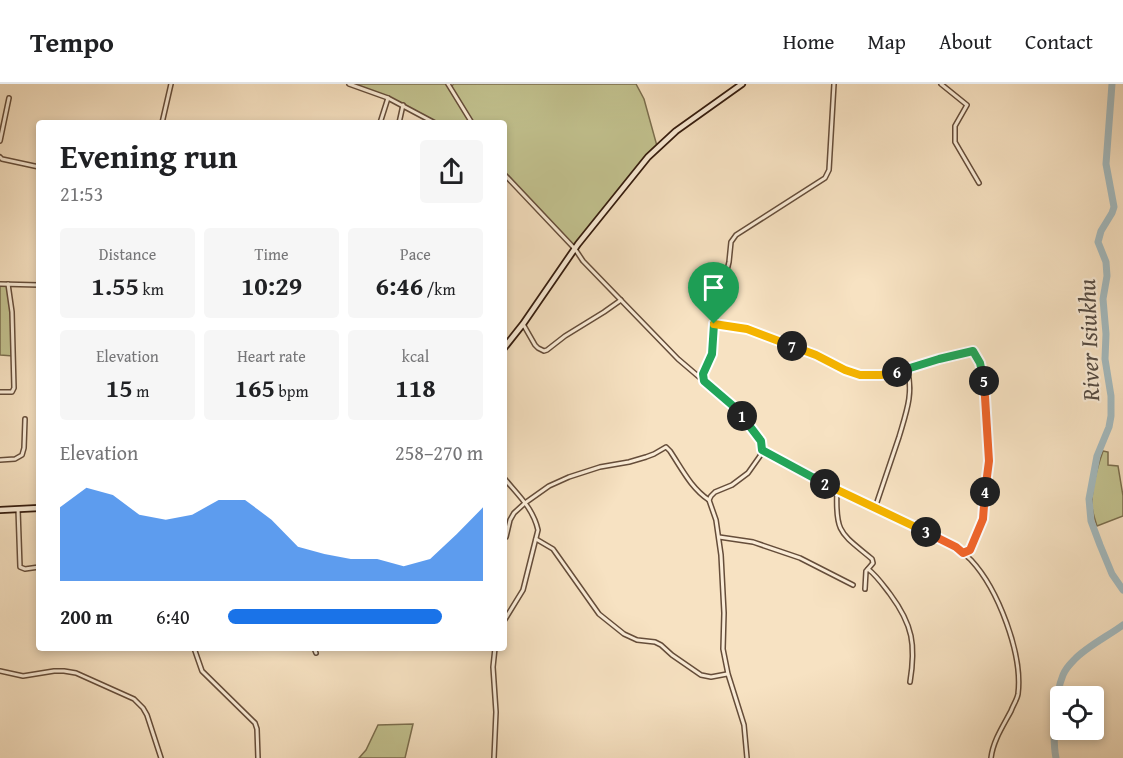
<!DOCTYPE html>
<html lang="en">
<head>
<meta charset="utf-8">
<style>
  :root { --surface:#fff; --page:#f6f6f6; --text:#202124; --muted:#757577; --line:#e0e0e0; --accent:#1a73e8 }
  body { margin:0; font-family:"Gentium Book Plus",serif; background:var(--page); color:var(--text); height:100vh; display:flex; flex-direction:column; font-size:22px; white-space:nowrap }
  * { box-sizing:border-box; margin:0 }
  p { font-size:20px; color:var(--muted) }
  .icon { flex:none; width:33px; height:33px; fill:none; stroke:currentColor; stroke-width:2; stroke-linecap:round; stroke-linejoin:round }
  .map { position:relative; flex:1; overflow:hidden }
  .drawer { position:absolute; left:36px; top:36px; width:471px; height:531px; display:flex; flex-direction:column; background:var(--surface); border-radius:6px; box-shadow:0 3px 9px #0003 }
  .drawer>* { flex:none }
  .buttons { position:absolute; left:1050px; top:602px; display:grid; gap:12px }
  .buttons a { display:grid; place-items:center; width:54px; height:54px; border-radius:6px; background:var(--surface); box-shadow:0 3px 9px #0003; font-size:30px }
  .pin { position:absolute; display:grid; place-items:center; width:51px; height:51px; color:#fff; margin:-62px -26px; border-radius:50% 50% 50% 0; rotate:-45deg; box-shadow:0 0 6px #0007 }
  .pin .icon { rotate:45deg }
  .km { position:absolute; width:30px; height:30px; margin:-15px; border-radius:50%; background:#222; color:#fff; font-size:16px; line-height:30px; text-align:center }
  .round { display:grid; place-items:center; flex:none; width:63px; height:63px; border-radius:6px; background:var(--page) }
  .summary { display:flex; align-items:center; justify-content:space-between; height:102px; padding:0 24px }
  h1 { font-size:33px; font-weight:700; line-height:45px }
  .stats { display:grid; grid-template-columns:repeat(3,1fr); gap:9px; height:102px; padding:6px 24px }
  .stats div { display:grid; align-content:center; border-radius:6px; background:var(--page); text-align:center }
  .stats b { font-size:26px; font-weight:700 }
  .stats small { font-size:16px; font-weight:400 }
  .stats p { font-size:16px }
  .chart { height:168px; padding:12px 24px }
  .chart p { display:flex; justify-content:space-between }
  .chart svg { width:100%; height:108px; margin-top:6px; fill:var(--accent); opacity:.7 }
  ul { padding:0 24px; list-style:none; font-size:20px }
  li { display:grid; grid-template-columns:96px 72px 1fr; align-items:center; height:45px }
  li i { height:15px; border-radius:8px; background:var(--accent) }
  header { display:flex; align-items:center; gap:36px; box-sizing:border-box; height:84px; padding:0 30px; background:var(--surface); border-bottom:2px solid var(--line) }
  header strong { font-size:28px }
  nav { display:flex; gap:33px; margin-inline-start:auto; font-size:21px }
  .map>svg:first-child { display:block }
</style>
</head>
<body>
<header>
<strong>Tempo</strong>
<nav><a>Home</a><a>Map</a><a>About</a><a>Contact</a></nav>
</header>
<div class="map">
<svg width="1123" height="674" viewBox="0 0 1123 674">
  <rect width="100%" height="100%" fill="#f7e2c2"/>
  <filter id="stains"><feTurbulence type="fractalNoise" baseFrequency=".00333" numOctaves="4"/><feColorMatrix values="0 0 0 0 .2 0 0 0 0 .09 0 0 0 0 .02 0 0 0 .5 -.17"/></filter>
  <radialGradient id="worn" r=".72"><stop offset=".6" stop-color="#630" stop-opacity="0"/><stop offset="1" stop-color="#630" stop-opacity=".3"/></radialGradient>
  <!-- green -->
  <g fill="#c2c28f" stroke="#7b6e4e" stroke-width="1.5">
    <path d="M349 0H448L450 3 454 0H636L644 15 657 62 575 165 504 89V39H438L400 18Z"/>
    <path d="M0 200H8L11 228 13 272 0 271Z"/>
    <path d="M1103 367 1108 368V381L1118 382 1123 412V432L1097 442C1095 436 1093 430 1092 423 1091 404 1097 384 1103 367Z"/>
    <path d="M413 640 405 674H359L366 666 378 641Z"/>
  </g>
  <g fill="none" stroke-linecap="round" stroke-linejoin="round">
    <!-- river -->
    <g stroke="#a3babf" stroke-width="7">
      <path d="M1112 0 1106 80 1114 123 1112 129 1101 147 1098 158 1106 178 1107 192 1103 215 1106 250 1105 275 1111 312V332L1109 343 1097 372 1089 415 1091 437 1100 461 1112 490 1123 506"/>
      <path d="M1056 674C1052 654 1055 610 1063 591 1065 586 1070 580 1074 576 1086 563 1108 552 1123 541"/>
    </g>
    <defs>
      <g id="minor">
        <path d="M349 0 388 14 435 39"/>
        <path d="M448 0 472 39"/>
        <path d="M941 0 967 21 955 42V58L979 99"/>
        <path d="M162 39 171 0"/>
        <path d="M380 39 388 14"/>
        <path d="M399 39 403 21"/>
        <path d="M0 57 9 14"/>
        <path d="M0 73 2 75 39 83"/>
        <path d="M504 90 575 165 583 177 678 275 732 321 747 338 761 357 762 366 760 372 748 389 732 401 715 408 711 412 709 416 716 436 721 471 724 529 723 565 728 590 744 641 747 674"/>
        <path d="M0 200 39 201"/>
        <path d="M523 240 535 261 538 264 544 267 547 266 565 252 604 228 621 216"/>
        <path d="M714 240 747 245 816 271 845 286 860 291H881L898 288 939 275 973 267 980 279 984 293 989 377 983 435 976 449 972 463 964 469"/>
        <path d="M704 296 703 289 712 270 714 240 729 178 731 158 736 151 825 94 829 86 834 0"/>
        <path d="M0 308H12L14 304 12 228 8 200"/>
        <path d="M762 366 837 406 945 457C955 462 963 468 971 476 998 505 1023 570 1018 610 1017 616 1013 621 1011 627 1003 642 993 657 991 674"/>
        <path d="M0 376 15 375 22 371 24 364 25 335"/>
        <path d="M504 394C518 411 533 424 538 446L523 506 504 537"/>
        <path d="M837 406C835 450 841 449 872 475L873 479 868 485"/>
        <path d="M875 424C883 400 891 377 899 353 906 329 914 309 907 285"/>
        <path d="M18 425 20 483 25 485 39 483"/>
        <path d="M506 453 510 436 514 429 525 419 549 402 569 393 600 383 629 378 646 373 654 370 666 363 670 367C682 385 691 404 709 416"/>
        <path d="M719 453 753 458 800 474 853 501"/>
        <path d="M536 455 553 465 599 530 624 550 637 556 655 558 661 561 672 571 701 591 711 593 727 590"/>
        <path d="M865 505 866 487 868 485C877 492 883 501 890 510 913 541 916 561 910 598"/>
        <path d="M194 564 202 587 255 639 257 645 258 674"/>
        <path d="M314 564 316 569"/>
        <path d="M0 587 23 592 54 587H64L76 589 134 615 143 624 147 631 161 674"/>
        <path d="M494 674 496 628 493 583 495 564"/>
      </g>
      <g id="secondary">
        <path d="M504 264 523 240 578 160 648 73 676 47 742 0"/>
        <path d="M0 426 39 424"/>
      </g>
    </defs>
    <!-- minor casing -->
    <use href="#minor" stroke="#654d3a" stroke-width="6"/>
    <!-- secondary casing -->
    <use href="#secondary" stroke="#341b0d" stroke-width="8"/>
    <!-- minor -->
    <use href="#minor" stroke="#faecd7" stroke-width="3"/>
    <!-- secondary -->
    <use href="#secondary" stroke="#faecd7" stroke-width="4.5"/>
  </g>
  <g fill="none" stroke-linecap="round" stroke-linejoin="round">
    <defs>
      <path id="split-1" d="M714 240 712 270 703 290 704 297 732 321 742 332"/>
      <path id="split-2" d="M742 332 761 357 762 366 825 400"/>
      <path id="split-3" d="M825 400 926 448"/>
      <path id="split-4" d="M926 448 956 463 963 469 970 466 983 435 985 408"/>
      <path id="split-5" d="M984 297 989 377 985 408"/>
      <path id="split-6" d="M897 288 939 275 973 267 980 279 984 297"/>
      <path id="split-7" d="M792 262 816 271 845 286 860 291H881L897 288"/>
      <path id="split-8" d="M714 240 747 245 792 262"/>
    </defs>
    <!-- split-1 casing -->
    <use href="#split-1" stroke="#fff" stroke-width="12"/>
    <!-- split-2 casing -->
    <use href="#split-2" stroke="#fff" stroke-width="12"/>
    <!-- split-3 casing -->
    <use href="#split-3" stroke="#fff" stroke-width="12"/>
    <!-- split-4 casing -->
    <use href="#split-4" stroke="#fff" stroke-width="12"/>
    <!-- split-5 casing -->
    <use href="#split-5" stroke="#fff" stroke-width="12"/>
    <!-- split-6 casing -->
    <use href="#split-6" stroke="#fff" stroke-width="12"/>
    <!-- split-7 casing -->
    <use href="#split-7" stroke="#fff" stroke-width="12"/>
    <!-- split-8 casing -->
    <use href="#split-8" stroke="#fff" stroke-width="12"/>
    <!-- split-1 -->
    <use href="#split-1" stroke="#22a559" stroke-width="8"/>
    <!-- split-2 -->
    <use href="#split-2" stroke="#22a559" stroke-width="8"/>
    <!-- split-3 -->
    <use href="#split-3" stroke="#f5b400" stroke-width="8"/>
    <!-- split-4 -->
    <use href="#split-4" stroke="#f0652b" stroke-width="8"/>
    <!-- split-5 -->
    <use href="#split-5" stroke="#f0652b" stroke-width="8"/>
    <!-- split-6 -->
    <use href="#split-6" stroke="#22a559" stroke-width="8"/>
    <!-- split-7 -->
    <use href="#split-7" stroke="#f5b400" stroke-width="8"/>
    <!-- split-8 -->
    <use href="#split-8" stroke="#f5b400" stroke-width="8"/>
  </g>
  <g text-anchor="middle" stroke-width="4.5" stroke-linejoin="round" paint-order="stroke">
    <!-- water labels -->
    <g font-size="24" font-style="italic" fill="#554b42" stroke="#faecd7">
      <text transform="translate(1089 256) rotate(-92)" y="8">River Isiukhu</text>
    </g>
  </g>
  <rect width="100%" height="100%" filter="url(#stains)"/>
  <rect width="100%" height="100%" fill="url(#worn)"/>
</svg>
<div class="buttons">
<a><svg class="icon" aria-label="locate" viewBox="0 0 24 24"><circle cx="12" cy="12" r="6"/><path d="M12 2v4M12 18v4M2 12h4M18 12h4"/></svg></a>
</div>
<div class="pin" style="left:714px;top:240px;background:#1e9e55"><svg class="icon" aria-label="arrive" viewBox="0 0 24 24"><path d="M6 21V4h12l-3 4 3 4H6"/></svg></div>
<b class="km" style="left:742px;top:332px">1</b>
<b class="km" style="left:825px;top:400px">2</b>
<b class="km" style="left:926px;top:448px">3</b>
<b class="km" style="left:985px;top:408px">4</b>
<b class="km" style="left:984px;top:297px">5</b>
<b class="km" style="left:897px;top:288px">6</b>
<b class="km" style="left:792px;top:262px">7</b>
<section class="drawer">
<div class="summary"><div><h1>Evening run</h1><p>21:53</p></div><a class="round"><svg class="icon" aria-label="share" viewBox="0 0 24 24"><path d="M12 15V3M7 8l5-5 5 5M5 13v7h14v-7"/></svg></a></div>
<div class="stats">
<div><p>Distance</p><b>1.55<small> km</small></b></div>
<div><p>Time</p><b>10:29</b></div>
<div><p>Pace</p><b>6:46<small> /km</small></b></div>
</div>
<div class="stats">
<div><p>Elevation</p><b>15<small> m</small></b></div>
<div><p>Heart rate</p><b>165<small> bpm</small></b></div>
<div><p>kcal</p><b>118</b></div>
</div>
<div class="chart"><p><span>Elevation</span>258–270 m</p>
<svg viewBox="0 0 160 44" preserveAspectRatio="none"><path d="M0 44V14L10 6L20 9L30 17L40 19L50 17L60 11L70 11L80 19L90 30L100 33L110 35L120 35L130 38L140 35L150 25L160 14V44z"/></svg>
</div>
<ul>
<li><b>200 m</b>6:40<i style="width:84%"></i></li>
</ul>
</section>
</div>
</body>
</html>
